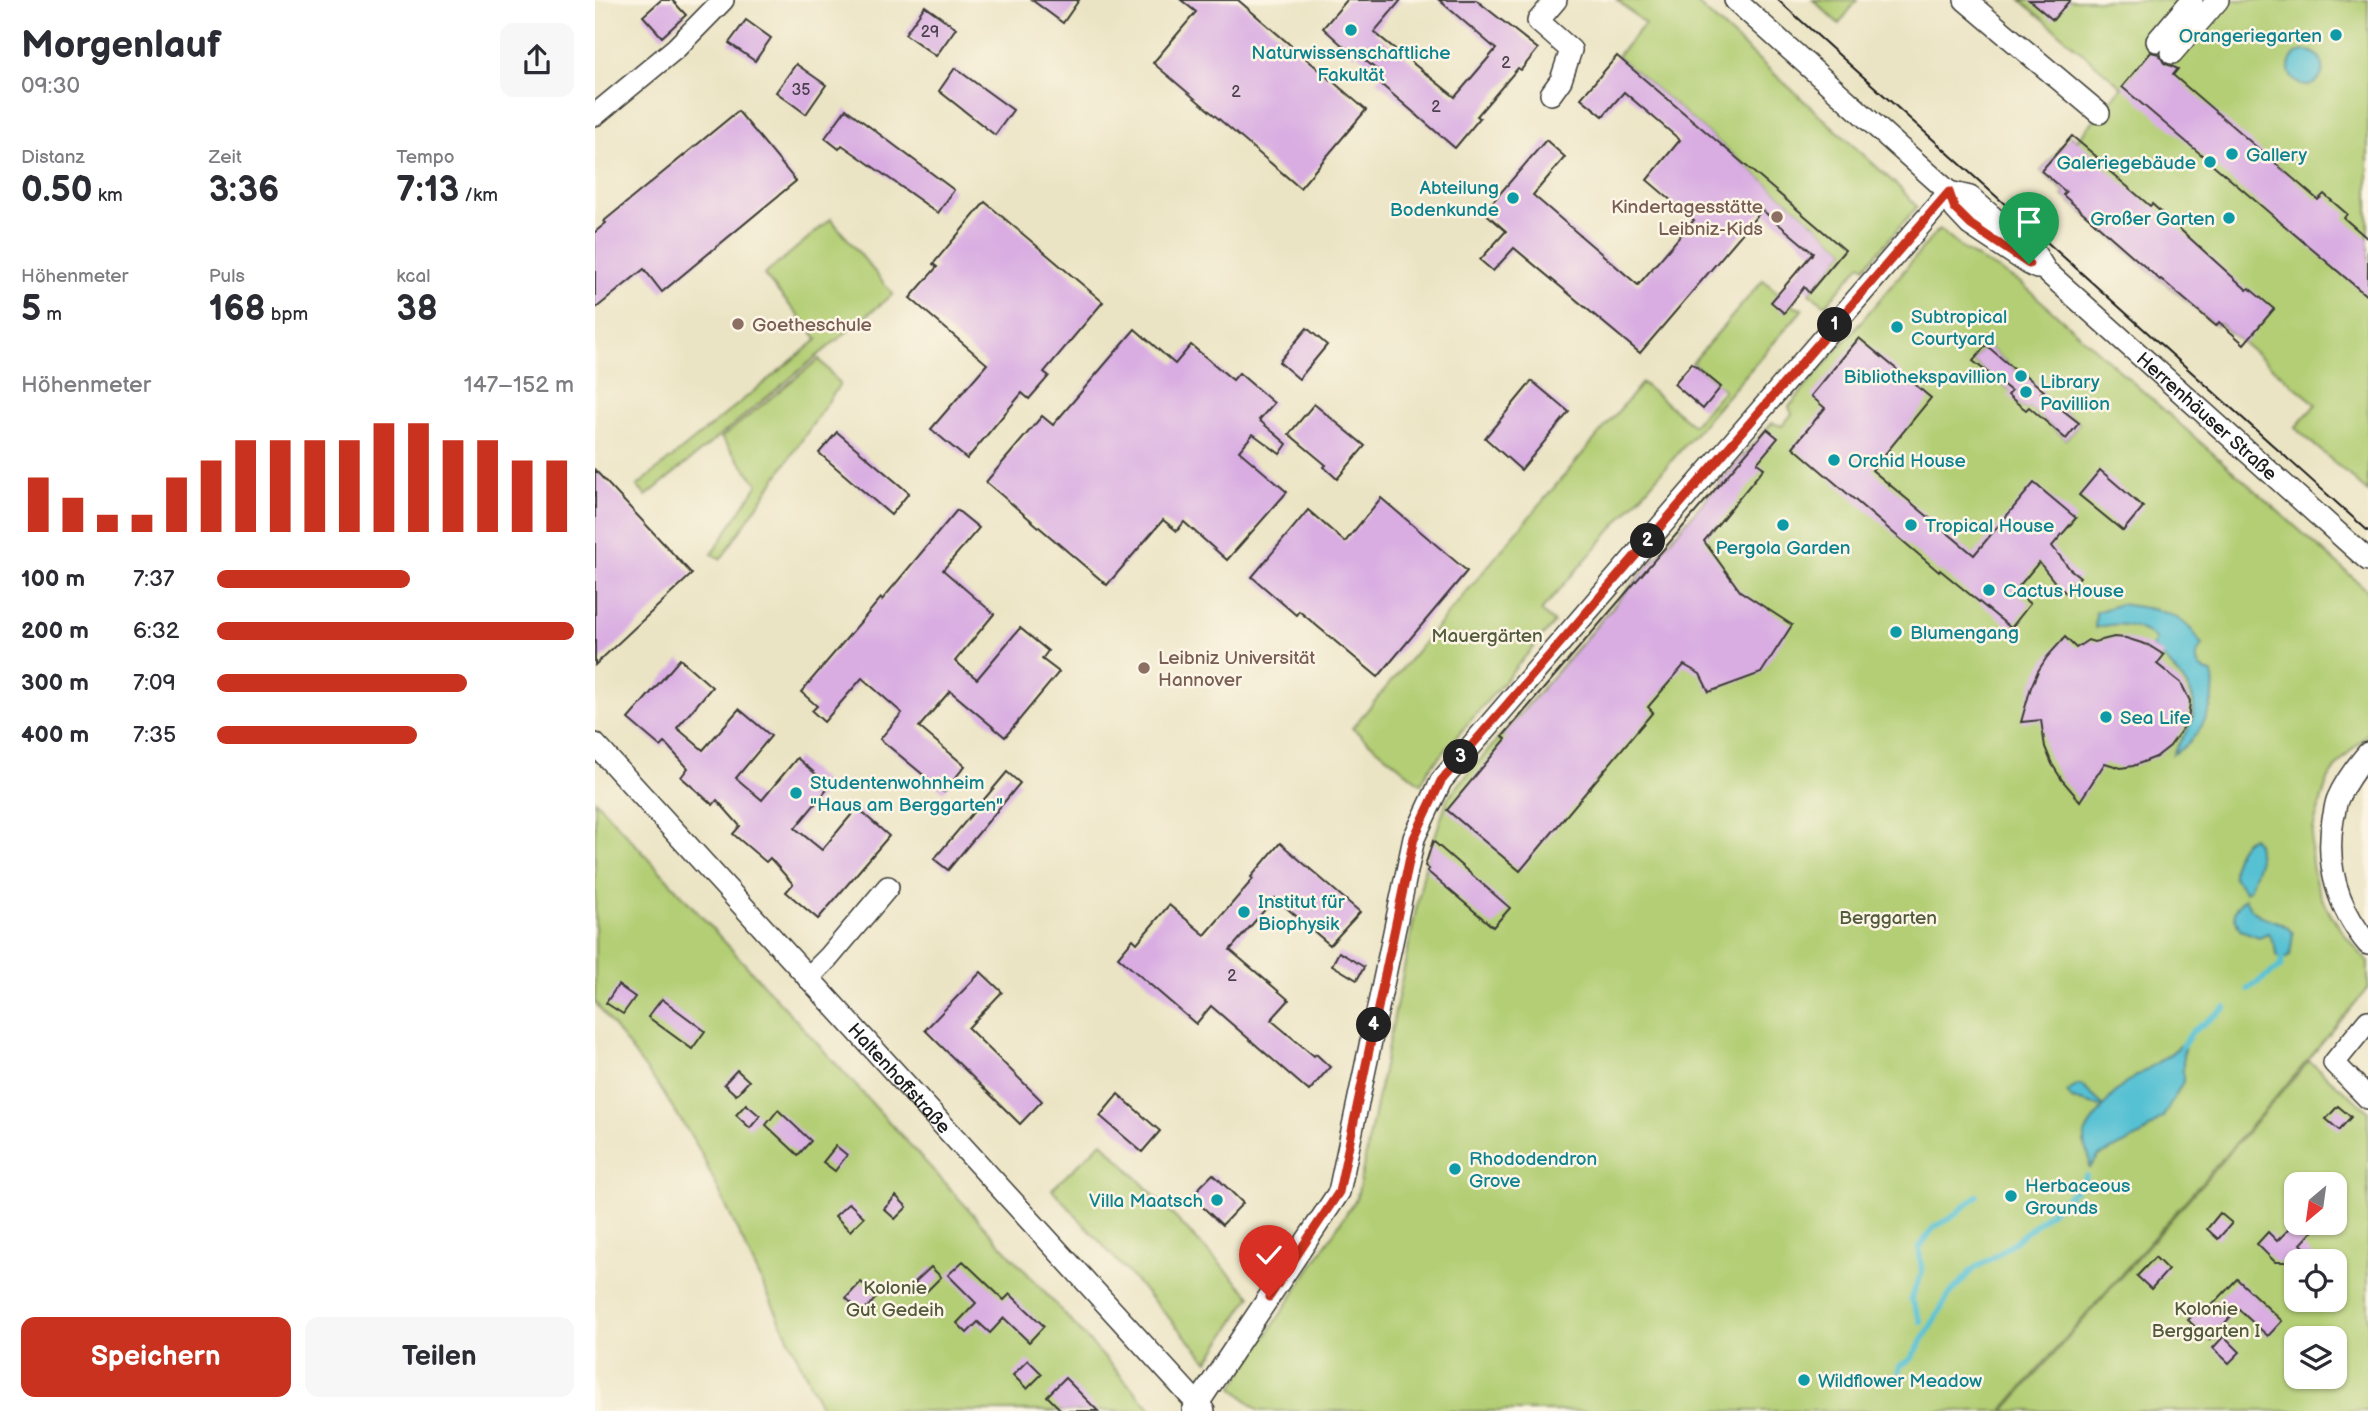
<!DOCTYPE html>
<html lang="de">
<head>
<meta charset="utf-8">
<style>
  :root { --surface:#fff; --page:#f7f7f7; --text:#2b2b33; --muted:#7c7c81; --accent:#c8321e }
  body { margin:0; font-family:"Balsamiq Sans",sans-serif; background:var(--page); color:var(--text); height:100vh; display:flex; flex-direction:column; font-size:26px; white-space:nowrap }
  * { box-sizing:border-box; margin:0 }
  p { font-size:23px; color:var(--muted) }
  .icon { flex:none; width:38px; height:38px; fill:none; stroke:currentColor; stroke-width:2; stroke-linecap:round; stroke-linejoin:round }
  .map { position:relative; flex:1; overflow:hidden }
  .details { display:flex; flex-direction:column; background:var(--surface); width:595px }
  .details>* { flex:none }
  .needle { width:46px; rotate:209deg }
  .tools { position:absolute; left:1689px; top:1172px; display:grid; gap:14px }
  .tools a { display:grid; place-items:center; width:63px; height:63px; border-radius:14px; background:var(--surface); box-shadow:0 2px 5px #0004; font-size:35px }
  .pin { position:absolute; display:grid; place-items:center; width:60px; height:60px; color:#fff; margin:-72px -30px; border-radius:50% 50% 50% 0; rotate:-45deg; box-shadow:0 0 7px #0007 }
  .pin .icon { rotate:45deg }
  .km { position:absolute; width:35px; height:35px; margin:-18px; border-radius:50%; background:#222; color:#fff; font-size:19px; line-height:35px; text-align:center }
  .round { display:grid; place-items:center; flex:none; width:74px; height:74px; border-radius:14px; background:var(--page) }
  .headline { display:flex; align-items:center; justify-content:space-between; height:119px; padding:0 21px }
  h1 { font-size:38px; font-weight:800; line-height:52px }
  .metrics { display:grid; grid-template-columns:repeat(3,1fr); gap:10px; height:119px; padding:7px 21px }
  .metrics div { display:grid; align-content:center }
  .metrics b { font-size:35px; font-weight:800 }
  .metrics small { font-size:19px; font-weight:400 }
  .metrics p { font-size:19px }
  .chart { height:196px; padding:14px 21px }
  .chart p { display:flex; justify-content:space-between }
  .chart svg { width:100%; height:126px; margin-top:7px; stroke:var(--accent); stroke-width:6 }
  .cta { display:flex; gap:14px; margin-top:auto; padding:14px 21px }
  .cta a { flex:1; height:80px; border-radius:14px; background:var(--accent); color:#fff; font-size:28px; font-weight:800; line-height:80px; text-align:center }
  .cta a+a { background:var(--page); color:var(--text) }
  ul { padding:0 21px; list-style:none; font-size:23px }
  li { display:grid; grid-template-columns:112px 84px 1fr; align-items:center; height:52px }
  li i { height:18px; border-radius:9px; background:var(--accent) }
  main { display:flex; flex:1; min-height:0 }
  .map>svg:first-child { display:block }
</style>
</head>
<body>
<main>
<section class="details">
<div class="headline"><div><h1>Morgenlauf</h1><p>09:30</p></div><a class="round"><svg class="icon" aria-label="share" viewBox="0 0 24 24"><path d="M12 15V3M7 8l5-5 5 5M5 13v7h14v-7"/></svg></a></div>
<div class="metrics">
<div><p>Distanz</p><b>0.50<small> km</small></b></div>
<div><p>Zeit</p><b>3:36</b></div>
<div><p>Tempo</p><b>7:13<small> /km</small></b></div>
</div>
<div class="metrics">
<div><p>Höhenmeter</p><b>5<small> m</small></b></div>
<div><p>Puls</p><b>168<small> bpm</small></b></div>
<div><p>kcal</p><b>38</b></div>
</div>
<div class="chart"><p><span>Höhenmeter</span>147–152 m</p>
<svg viewBox="0 0 160 44" preserveAspectRatio="none"><path d="M5 44V25M15 44V32M25 44V38M35 44V38M45 44V25M55 44V19M65 44V12M75 44V12M85 44V12M95 44V12M105 44V6M115 44V6M125 44V12M135 44V12M145 44V19M155 44V19"/></svg>
</div>
<ul>
<li><b>100 m</b>7:37<i style="width:54%"></i></li>
<li><b>200 m</b>6:32<i style="width:100%"></i></li>
<li><b>300 m</b>7:09<i style="width:70%"></i></li>
<li><b>400 m</b>7:35<i style="width:56%"></i></li>
</ul>
<div class="cta"><a>Speichern</a><a>Teilen</a></div>
</section>
<div class="map">
<svg width="1773" height="1411" viewBox="0 0 1773 1411">
  <rect width="100%" height="100%" fill="#fcf5e5"/>
  <filter id="ink" filterUnits="userSpaceOnUse"><feTurbulence type="fractalNoise" baseFrequency=".0143" numOctaves="2"/><feDisplacementMap in="SourceGraphic" scale="14" xChannelSelector="R" yChannelSelector="G"/><feConvolveMatrix kernelMatrix="1 2 1 2 8 2 1 2 1" color-interpolation-filters="sRGB"/></filter>
  <filter id="wash" filterUnits="userSpaceOnUse"><feTurbulence type="fractalNoise" baseFrequency=".00686" numOctaves="4" result="noise"/><feDisplacementMap in="SourceGraphic" scale="28" xChannelSelector="R" yChannelSelector="G"/><feGaussianBlur stdDeviation="1.57" result="paint"/><feColorMatrix in="noise" values="0 0 0 0 0 0 0 0 0 0 0 0 0 0 0 0 0 1.4 0 .05"/><feComposite in="paint" operator="in"/></filter>
  <g filter="url(#wash)">
    <rect width="100%" height="100%" fill="#ebe4c4"/>
    <!-- green -->
    <g fill="#b3ce74" stroke="#687548" stroke-width="2" fill-rule="evenodd">
      <path d="M1022 0H1098L1306 189 1322 207 1270 267 1266 264 1231 305 1214 293 1250 250 1022 56 1050 24Z"/>
      <path d="M1218 0H1262L1244 24Z"/>
      <path d="M1426 0H1773V492L1700 428 1721 404 1624 323 1621 326 1566 279 1565 280 1468 195 1470 192 1446 171 1477 136 1482 140 1527 87Z"/>
      <path d="M236 219 298 294 51 496 42 486 223 339 169 275Z"/>
      <path d="M1344 229 1370 251 1426 283 1773 591V733C1761 746 1747 758 1737 773 1730 782 1728 797 1724 808 1701 874 1731 914 1773 962V988L1713 1060 1407 1411H663L638 1387 762 1197 830 866 853 797 1177 423 1187 426 1197 414 1194 407ZM1391 345 1428 377 1430 375 1448 391 1446 393 1484 423 1471 439 1434 407 1431 410 1422 403 1416 391 1378 361Z"/>
      <path d="M1168 280 1200 307 1208 309 946 611 959 623 833 770 826 784 757 728 1047 383 1098 425 1129 390 1097 363Z"/>
      <path d="M224 359 245 384 126 559 117 554 163 484 126 438Z"/>
      <path d="M0 800 558 1411H228L103 1147 65 1088 0 1002Z"/>
      <path d="M1714 1061 1773 1111V1411H1409ZM1701 1185H1740V1223H1701ZM1701 1262H1740V1300H1701ZM1701 1339H1740V1377H1701Z"/>
      <path d="M507 1142 656 1296 613 1361 457 1189Z"/>
    </g>
    <!-- water -->
    <g fill="#57c1d3" stroke="#3a6e78" stroke-width="2">
      <circle cx="1711" cy="68" r="17"/>
      <path d="M1525 604C1560 609 1588 610 1607 645 1598 657 1600 670 1617 673 1624 702 1605 740 1578 754 1583 742 1593 732 1597 720 1605 694 1587 679 1572 662 1566 655 1565 652 1557 647L1561 640C1543 623 1523 621 1500 628L1501 612Z"/>
      <path d="M1657 837 1662 843 1664 862 1654 890 1651 892 1638 876C1638 860 1642 845 1657 837Z"/>
      <path d="M1650 898C1660 924 1682 914 1698 933L1695 956 1687 960 1681 955 1680 946 1673 933 1664 937 1645 930C1637 913 1636 911 1650 898Z"/>
      <path d="M1591 1040 1588 1055V1082L1568 1117 1545 1136 1504 1156 1494 1169C1497 1153 1490 1154 1489 1142 1488 1130 1502 1117 1508 1107L1477 1099 1472 1092 1483 1085 1487 1086 1509 1106C1530 1075 1567 1066 1591 1040Z"/>
    </g>
    <g fill="none" stroke-linecap="round" stroke-linejoin="round">
      <!-- stream -->
      <g stroke="#57c1d3" stroke-width="6">
        <path d="M1653 989 1685 967 1688 955"/>
        <path d="M1588 1046 1597 1032 1630 1008"/>
        <path d="M1326 1322 1316 1298 1327 1273 1324 1248 1339 1227 1356 1218 1382 1196"/>
        <path d="M1304 1371 1305 1366 1317 1358 1354 1295 1377 1270 1405 1253 1439 1226 1481 1189 1491 1176"/>
      </g>
    </g>
    <g id="blocks">
      <!-- building -->
      <g fill="#d9ade2">
        <path d="M66 0H77L91 15 67 37 48 16Z"/>
        <path d="M437 0H484L468 23Z"/>
        <path d="M586 0H643L771 110 705 188 558 63 601 12Z"/>
        <path d="M752 0H806L779 32 860 97 901 49 844 0H881L943 49 926 70 923 68 882 116 885 118 860 148 781 80 787 74 761 53 759 56 728 28Z"/>
        <path d="M1434 0H1475L1458 20Z"/>
        <path d="M330 6 361 28 341 56 310 34Z"/>
        <path d="M151 20 176 38 160 61 134 43Z"/>
        <path d="M1556 52 1564 54 1569 63 1583 69 1578 75 1723 200 1729 194 1752 214 1749 218 1773 239V297L1527 87Z"/>
        <path d="M1022 56 1250 250 1214 293 1209 287 1189 313 1176 302 1218 253 1167 210 1045 353 919 248 898 271 885 260 911 231 889 212 951 140 970 157 938 195 1043 285 1099 220 1052 180 1085 140 1029 92 1008 116 986 98Z"/>
        <path d="M201 64 231 85 211 114 181 92Z"/>
        <path d="M360 68 418 110 400 135 344 91Z"/>
        <path d="M251 109 359 190 343 213 267 159 247 145 244 149 230 138Z"/>
        <path d="M143 111 201 181 67 292 49 269 0 309V232L11 223 9 221Z"/>
        <path d="M1477 136 1502 157 1500 159 1555 206 1557 204 1652 290 1654 288 1679 309 1649 344 1624 322 1621 326 1566 279 1565 280 1468 195 1471 192 1446 171Z"/>
        <path d="M390 202 508 302 449 372 454 376 434 399 427 393 372 459 336 429 392 364 315 298 342 267 338 264Z"/>
        <path d="M712 328 732 345 704 379 684 362Z"/>
        <path d="M540 329 580 364 596 345 638 380 644 373 679 403 664 420 692 444 685 454 658 434 644 451 692 492 632 560 589 522 582 531 568 520 512 585 391 482 447 416 458 425Z"/>
        <path d="M1264 338 1336 398 1277 470 1379 555 1439 483 1481 518 1457 546 1475 569 1485 577 1471 593 1462 585 1444 562 1420 591 1435 604 1416 628 1345 570 1344 572 1198 447 1230 408 1216 396Z"/>
        <path d="M1391 345 1428 377 1430 375 1449 391 1446 393 1484 423 1471 439 1434 407 1431 410 1422 403 1413 395 1416 391 1378 361Z"/>
        <path d="M1097 363 1126 387 1108 409 1079 384Z"/>
        <path d="M937 381 974 412 926 470 890 438Z"/>
        <path d="M719 404 770 446 742 479 729 467 731 465 694 434Z"/>
        <path d="M1172 429 1183 438 1162 463 1169 468 1109 541 1145 591 1197 625 1166 673 1114 692 1105 674 1089 665 1053 707 1058 712 925 871 852 810 911 739 908 736Z"/>
        <path d="M242 432 314 493 296 515 224 453Z"/>
        <path d="M0 470 97 574 0 665Z"/>
        <path d="M1505 470 1548 507 1528 531 1484 495Z"/>
        <path d="M786 498 872 571 783 677 704 611 701 615 657 577 713 510 750 542Z"/>
        <path d="M362 510 384 528 348 570 399 614 360 661 382 679 425 628 453 651 447 659 464 672 410 737 355 691 324 727 370 766 349 792 285 739 307 713 267 678 229 722 217 711 222 706 206 692 286 598 287 600Z"/>
        <path d="M1470 637 1481 648 1493 640 1499 642 1519 637 1531 638 1553 645 1569 655 1562 664 1586 683 1595 701 1593 721 1575 746 1561 757 1538 766 1526 768 1510 763 1485 801 1467 780 1457 764 1450 747 1446 720 1426 722 1436 687 1443 671 1452 657Z"/>
        <path d="M85 659 117 687 82 728 108 750 144 709 176 736 141 778 167 800 202 758 235 786 200 828 227 850 262 808 294 836 223 919 191 892 198 884 175 858 171 862 138 834 145 826 122 800 118 805 86 777 93 768 70 743 66 747 33 719Z"/>
        <path d="M412 772 425 783 353 870 339 859Z"/>
        <path d="M838 841 915 908 898 927 832 871 834 869 830 866Z"/>
        <path d="M685 843 765 912 735 945 680 898 635 950 694 1000 676 1020 719 1056 721 1054 735 1067 714 1091 616 1006 601 1024 523 957 538 939 542 943 574 905 610 935 658 879 656 877Z"/>
        <path d="M744 952 769 967 762 980 737 965Z"/>
        <path d="M386 972 407 992 373 1028 447 1101 425 1124 330 1030Z"/>
        <path d="M23 985 40 997 28 1014 11 1003Z"/>
        <path d="M67 999 110 1031 97 1049 53 1017Z"/>
        <path d="M142 1070 154 1081 141 1095 129 1084Z"/>
        <path d="M523 1094 565 1131 547 1152 505 1116Z"/>
        <path d="M151 1104 165 1116 155 1128 141 1115Z"/>
        <path d="M1743 1106 1756 1117 1744 1130 1731 1119Z"/>
        <path d="M183 1110 216 1141 203 1155 171 1125Z"/>
        <path d="M241 1146 252 1155 240 1171 228 1162Z"/>
        <path d="M618 1174 648 1203 627 1225 596 1196Z"/>
        <path d="M301 1196 312 1207 300 1219 289 1209Z"/>
        <path d="M254 1203 269 1217 255 1231 240 1216Z"/>
        <path d="M1625 1213 1637 1223 1623 1239 1612 1229Z"/>
        <path d="M1701 1222 1709 1223 1718 1231 1706 1244 1723 1262H1680L1662 1244 1673 1232 1682 1241Z"/>
        <path d="M1560 1257 1573 1270 1556 1289 1542 1276Z"/>
        <path d="M368 1261 409 1300 415 1294 449 1326 434 1342 409 1318 395 1333 383 1322 372 1333 362 1323 381 1303 353 1275Z"/>
        <path d="M336 1267 346 1277 330 1293 320 1282Z"/>
        <path d="M1642 1279 1687 1321 1673 1336 1643 1309 1614 1340 1593 1320 1604 1309 1609 1314Z"/>
        <path d="M266 1282 282 1297 267 1313 251 1298Z"/>
        <path d="M1629 1336 1645 1352 1634 1363 1618 1348Z"/>
        <path d="M433 1360 447 1374 432 1389 418 1375Z"/>
        <path d="M470 1378 503 1411H467L452 1396Z"/>
      </g>
    </g>
  </g>
  <g filter="url(#ink)">
    <use href="#blocks" fill-opacity="0" stroke="#3b3a35" stroke-width="2"/>
    <g fill="none" stroke-linecap="round" stroke-linejoin="round">
      <defs>
        <g id="minor">
          <path d="M1140 0 1354 192 1360 209 1375 225 1434 264 1442 268"/>
          <path d="M1370 0 1504 113"/>
          <path d="M1562 41 1597 0"/>
          <path d="M1577 53 1623 0"/>
          <path d="M956 94 966 80 976 50 943 21 961 0"/>
          <path d="M0 115 81 48 128 0"/>
          <path id="s1" d="M1354 192 1375 197 1441 255 1451 271 1773 560"/>
          <path id="s2" d="M0 744 609 1411"/>
          <path d="M1773 753C1762 766 1750 782 1743 798 1740 804 1740 812 1738 819 1730 865 1743 908 1773 944"/>
          <path d="M213 978 234 957 293 887"/>
          <path d="M1773 1021 1739 1063 1773 1098"/>
          <path d="M598 1411 744 1192 819 838 846 781 1354 192"/>
        </g>
      </defs>
      <!-- minor casing -->
      <use href="#minor" stroke="#3b3a35" stroke-width="24"/>
      <!-- minor -->
      <use href="#minor" stroke="#fff" stroke-width="21"/>
      <!-- tram -->
      <path stroke="#1c1c1c" stroke-width="2" d="M1183 0 1773 531"/>
    </g>
  </g>
  <g fill="none" stroke-linecap="round" stroke-linejoin="round" filter="url(#ink)">
    <defs>
      <path id="route" d="M674 1297 744 1192 819 838 846 781 1354 192 1360 209 1376 225 1434 264"/>
    </defs>
    <!-- route casing -->
    <use href="#route" stroke="#fff" stroke-width="14"/>
    <!-- route -->
    <use href="#route" stroke="#c8321e" stroke-width="9"/>
  </g>
  <!-- markers -->
  <g fill="#0f9aa8" stroke="#fcf5e5" stroke-width="2.5">
    <circle cx="756" cy="30" r="7"/>
    <circle cx="1741" cy="35" r="7"/>
    <circle cx="1637" cy="154" r="7"/>
    <circle cx="1615" cy="162" r="7"/>
    <circle cx="918" cy="198" r="7"/>
    <circle cx="1634" cy="218" r="7"/>
    <circle cx="1302" cy="327" r="7"/>
    <circle cx="1426" cy="376" r="7"/>
    <circle cx="1431" cy="392" r="7"/>
    <circle cx="1239" cy="460" r="7"/>
    <circle cx="1188" cy="525" r="7"/>
    <circle cx="1316" cy="525" r="7"/>
    <circle cx="1394" cy="590" r="7"/>
    <circle cx="1301" cy="632" r="7"/>
    <circle cx="1511" cy="717" r="7"/>
    <circle cx="201" cy="793" r="7"/>
    <circle cx="649" cy="912" r="7"/>
    <circle cx="860" cy="1169" r="7"/>
    <circle cx="1416" cy="1196" r="7"/>
    <circle cx="622" cy="1200" r="7"/>
    <circle cx="1209" cy="1380" r="7"/>
  </g>
  <g fill="#8d6e63" stroke="#fcf5e5" stroke-width="2.5">
    <circle cx="1182" cy="217" r="7"/>
    <circle cx="143" cy="324" r="7"/>
    <circle cx="549" cy="668" r="7"/>
  </g>
  <g text-anchor="middle" stroke-width="5" stroke-linejoin="round" paint-order="stroke">
    <!-- number labels -->
    <g font-size="16" fill="#4b404e">
      <text x="335" y="37">29</text>
      <text x="911" y="68">2</text>
      <text x="206" y="95">35</text>
      <text x="641" y="97">2</text>
      <text x="841" y="112">2</text>
      <text x="637" y="981">2</text>
    </g>
    <!-- culture labels -->
    <g font-size="19" fill="#0d838f" stroke="#fcf5e5" text-anchor="start">
      <text x="1727" y="42" text-anchor="end">Orangeriegarten</text>
      <text x="756" y="59" text-anchor="middle">Naturwissenschaftliche<tspan x="756" dy="22">Fakultät</tspan></text>
      <text x="1651" y="161">Gallery</text>
      <text x="1601" y="169" text-anchor="end">Galeriegebäude</text>
      <text x="904" y="194" text-anchor="end">Abteilung<tspan x="904" dy="22">Bodenkunde</tspan></text>
      <text x="1620" y="225" text-anchor="end">Großer Garten</text>
      <text x="1316" y="323">Subtropical<tspan x="1316" dy="22">Courtyard</tspan></text>
      <text x="1412" y="383" text-anchor="end">Bibliothekspavillion</text>
      <text x="1445" y="388">Library<tspan x="1445" dy="22">Pavillion</tspan></text>
      <text x="1253" y="467">Orchid House</text>
      <text x="1330" y="532">Tropical House</text>
      <text x="1188" y="554" text-anchor="middle">Pergola Garden</text>
      <text x="1408" y="597">Cactus House</text>
      <text x="1315" y="639">Blumengang</text>
      <text x="1525" y="724">Sea Life</text>
      <text x="215" y="789">Studentenwohnheim<tspan x="215" dy="22">"Haus am Berggarten"</tspan></text>
      <text x="663" y="908">Institut für<tspan x="663" dy="22">Biophysik</tspan></text>
      <text x="874" y="1165">Rhododendron<tspan x="874" dy="22">Grove</tspan></text>
      <text x="1430" y="1192">Herbaceous<tspan x="1430" dy="22">Grounds</tspan></text>
      <text x="608" y="1207" text-anchor="end">Villa Maatsch</text>
      <text x="1223" y="1387">Wildflower Meadow</text>
    </g>
    <!-- education labels -->
    <g font-size="19" fill="#785e54" stroke="#fcf5e5" text-anchor="start">
      <text x="1168" y="213" text-anchor="end">Kindertagesstätte<tspan x="1168" dy="22">Leibniz-Kids</tspan></text>
      <text x="157" y="331">Goetheschule</text>
      <text x="563" y="664">Leibniz Universität<tspan x="563" dy="22">Hannover</tspan></text>
    </g>
    <!-- street labels -->
    <g font-size="19" fill="#1c1c1c" stroke="#fcf5e5">
      <text dy="7" stroke="none"><textPath href="#s1" startOffset="345">Herrenhäuser Straße</textPath></text>
      <text dy="7" stroke="none"><textPath href="#s2" startOffset="452">Haltenhoffstraße</textPath></text>
    </g>
    <!-- park labels -->
    <g font-size="19" fill="#515a3b" stroke="#fcf5e5">
      <text x="892" y="642">Mauergärten</text>
      <text x="1293" y="924">Berggarten</text>
      <text x="300" y="1294">Kolonie<tspan x="300" dy="22">Gut Gedeih</tspan></text>
      <text x="1611" y="1315">Kolonie<tspan x="1611" dy="22">Berggarten I</tspan></text>
    </g>
  </g>
</svg>
<div class="tools">
<a><svg class="needle" viewBox="-14 -14 28 28"><path d="M0-13l5 13h-10z" fill="#e53935"/><path d="M0 13l5-13h-10z" fill="#7c7c81"/></svg></a>
<a><svg class="icon" aria-label="locate" viewBox="0 0 24 24"><circle cx="12" cy="12" r="6"/><path d="M12 2v4M12 18v4M2 12h4M18 12h4"/></svg></a>
<a><svg class="icon" aria-label="layers" viewBox="0 0 24 24"><path d="M12 4l9 5-9 5-9-5zM3 14l9 5 9-5"/></svg></a>
</div>
<div class="pin" style="left:1434px;top:264px;background:#1e9e55"><svg class="icon" aria-label="arrive" viewBox="0 0 24 24"><path d="M6 21V4h12l-3 4 3 4H6"/></svg></div>
<div class="pin" style="left:674px;top:1297px;background:#d93025"><svg class="icon" aria-label="check" viewBox="0 0 24 24"><path d="M5 12l5 5 9-10"/></svg></div>
<b class="km" style="left:1240px;top:325px">1</b>
<b class="km" style="left:1053px;top:541px">2</b>
<b class="km" style="left:866px;top:757px">3</b>
<b class="km" style="left:779px;top:1025px">4</b>
</div>
</main>
</body>
</html>
